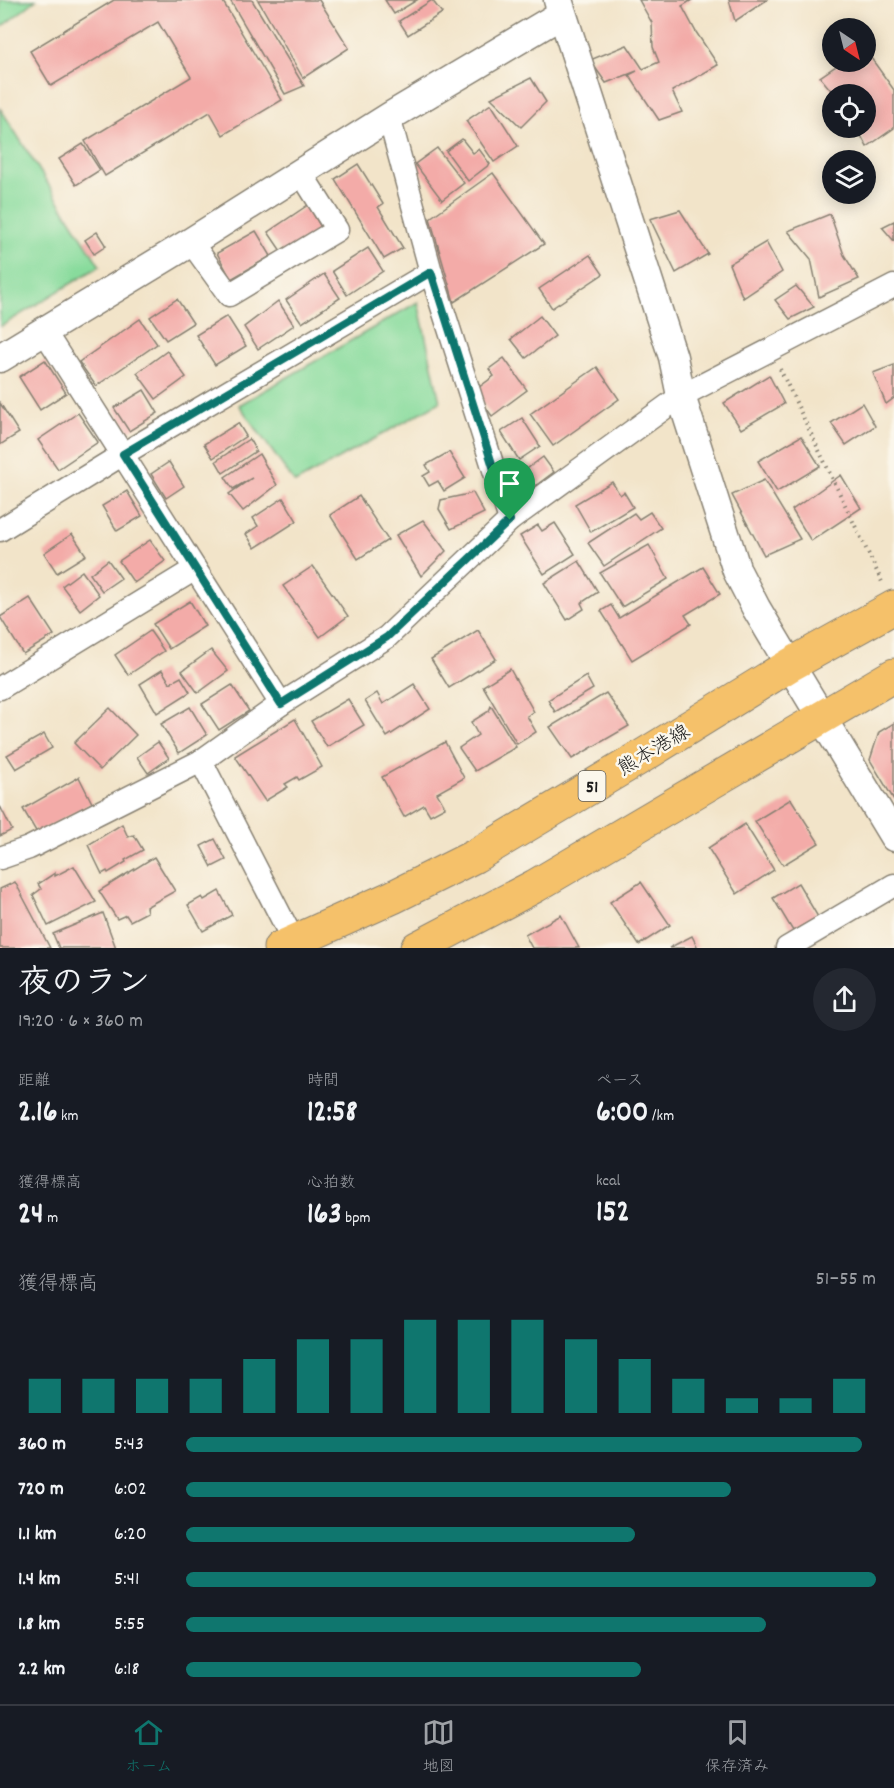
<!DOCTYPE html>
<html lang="ja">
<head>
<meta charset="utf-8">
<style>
  :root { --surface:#171b24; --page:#242831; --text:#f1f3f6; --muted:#9ea1a6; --line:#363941; --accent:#0f766e }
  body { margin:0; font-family:Dekko,"Klee One",sans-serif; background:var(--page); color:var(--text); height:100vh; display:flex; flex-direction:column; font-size:22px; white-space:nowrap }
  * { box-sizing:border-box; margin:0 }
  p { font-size:20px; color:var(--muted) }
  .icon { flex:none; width:33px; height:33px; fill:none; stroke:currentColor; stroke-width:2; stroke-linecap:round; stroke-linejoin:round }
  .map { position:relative; height:948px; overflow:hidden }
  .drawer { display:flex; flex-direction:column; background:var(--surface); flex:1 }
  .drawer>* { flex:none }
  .needle { width:39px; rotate:145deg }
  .tools { position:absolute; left:822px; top:18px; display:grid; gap:12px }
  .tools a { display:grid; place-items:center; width:54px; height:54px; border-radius:50%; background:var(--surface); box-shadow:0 3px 15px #0003; font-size:30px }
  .pin { position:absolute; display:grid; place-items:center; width:51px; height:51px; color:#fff; margin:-62px -26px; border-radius:50% 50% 50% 0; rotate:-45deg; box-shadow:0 0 6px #0007 }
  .pin .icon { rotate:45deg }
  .round { display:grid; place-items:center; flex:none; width:63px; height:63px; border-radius:32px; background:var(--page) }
  .overview { display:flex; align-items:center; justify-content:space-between; height:102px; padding:0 18px }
  h1 { font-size:33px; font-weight:700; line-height:45px }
  .figures { display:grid; grid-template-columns:repeat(3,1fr); gap:9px; height:102px; padding:6px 18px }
  .figures div { display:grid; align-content:center }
  .figures b { font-size:30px; font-weight:700 }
  .figures small { font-size:16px; font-weight:400 }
  .figures p { font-size:16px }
  .chart { height:168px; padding:12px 18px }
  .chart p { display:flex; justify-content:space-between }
  .chart svg { width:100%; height:108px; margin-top:6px; stroke:var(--accent); stroke-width:6 }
  ul { padding:0 18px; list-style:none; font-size:20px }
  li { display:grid; grid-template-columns:96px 72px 1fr; align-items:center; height:45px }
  li i { height:15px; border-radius:8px; background:var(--accent) }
  .menu { display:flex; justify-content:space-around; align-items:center; height:84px; border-top:2px solid var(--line); background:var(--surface); font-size:16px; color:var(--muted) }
  .menu a { display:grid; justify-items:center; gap:3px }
  .menu .selected { color:var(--accent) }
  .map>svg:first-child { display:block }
</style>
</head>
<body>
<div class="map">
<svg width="894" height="948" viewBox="0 0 894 948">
  <rect width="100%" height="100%" fill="#fbf7ec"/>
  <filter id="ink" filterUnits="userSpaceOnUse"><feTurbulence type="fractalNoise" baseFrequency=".0167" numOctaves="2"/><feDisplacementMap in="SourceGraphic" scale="12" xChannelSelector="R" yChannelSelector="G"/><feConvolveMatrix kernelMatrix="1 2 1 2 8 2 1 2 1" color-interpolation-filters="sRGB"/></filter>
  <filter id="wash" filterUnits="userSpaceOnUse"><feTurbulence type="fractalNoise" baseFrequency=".008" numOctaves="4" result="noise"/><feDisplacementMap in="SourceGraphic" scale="24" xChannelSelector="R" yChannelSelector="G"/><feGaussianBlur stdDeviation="1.35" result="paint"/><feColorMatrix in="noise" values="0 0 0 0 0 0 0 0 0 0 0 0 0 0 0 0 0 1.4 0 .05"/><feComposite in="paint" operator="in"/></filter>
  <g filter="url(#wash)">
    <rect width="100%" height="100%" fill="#f2e4c9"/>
    <!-- green -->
    <g fill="#88db9c" stroke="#527c5c" stroke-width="1.5">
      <path d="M0 0H36L0 28Z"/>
      <path d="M0 108 100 266 0 327Z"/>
      <path d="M418 302 440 402 295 483 239 405Z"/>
    </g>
    <g id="blocks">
      <!-- building -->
      <g fill="#f3aba8">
        <path d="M114 0H222L282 100 223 135 210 112 105 176 85 141 191 77 158 22 51 86 30 51Z"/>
        <path d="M230 0H252L304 86 285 94Z"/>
        <path d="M258 0H319L349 48 303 78Z"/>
        <path d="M385 0H417L394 14Z"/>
        <path d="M432 0 442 13 408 35 399 21Z"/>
        <path d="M639 0H692L682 6 696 32 718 65 672 91 682 112 659 120 629 75 637 71 606 83 590 60 627 45 643 69 659 62 653 47 652 23Z"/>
        <path d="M729 0H767L735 21Z"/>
        <path d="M866 51 894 90V128L867 147 857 128H866V94H834L820 77 842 62H866Z"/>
        <path d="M531 78 546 102 521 127 491 98Z"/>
        <path d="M491 104 518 146 494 162 466 121Z"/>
        <path d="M462 139 473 153 479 149 490 164 468 181 446 151Z"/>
        <path d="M83 144 100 170 76 185 59 159Z"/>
        <path d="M437 148 464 183 442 200 415 164Z"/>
        <path d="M358 164 383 204 378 207 403 248 384 259 335 179Z"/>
        <path d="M493 173 544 244 454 302 430 218Z"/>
        <path d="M308 205 322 229 283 254 268 232Z"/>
        <path d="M680 210 708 254 676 273 650 219Z"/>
        <path d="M830 214 844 255 859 279 819 297 811 259 788 231Z"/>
        <path d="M894 221V241L882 227Z"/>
        <path d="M256 231 271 256 231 279 217 253Z"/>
        <path d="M97 232 106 246 94 254 85 240Z"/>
        <path d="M766 242 782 272 743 298 729 264Z"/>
        <path d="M368 248 383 271 347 295 332 271Z"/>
        <path d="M590 255 603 274 552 308 539 289Z"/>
        <path d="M324 274 340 298 302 323 286 300Z"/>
        <path d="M796 286 814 307 790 319 775 300Z"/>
        <path d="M177 299 193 323 166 340 150 317Z"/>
        <path d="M278 301 294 325 258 349 244 327Z"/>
        <path d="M227 316 246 346 215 365 196 335Z"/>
        <path d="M540 316 555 336 526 358 511 339Z"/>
        <path d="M140 319 157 344 96 386 79 362Z"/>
        <path d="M167 351 186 377 156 399 137 373Z"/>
        <path d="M504 358 527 390 492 416 474 391 494 376 489 369Z"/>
        <path d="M45 360 66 393 40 410 19 377Z"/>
        <path d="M894 365V398L886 404 873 373Z"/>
        <path d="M597 367 619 399 553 446 530 414Z"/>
        <path d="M769 375 784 404 741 429 724 403Z"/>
        <path d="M144 390 158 413 129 431 114 408Z"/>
        <path d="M0 403 19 433 0 445Z"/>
        <path d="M862 403 875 426 846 445 831 423Z"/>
        <path d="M78 413 98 442 58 469 38 440Z"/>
        <path d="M522 418 540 446 519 460 501 432Z"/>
        <path d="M238 423 246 436 213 458 204 444Z"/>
        <path d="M801 436 820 466 777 492 758 461Z"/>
        <path d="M249 439 256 451 223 473 216 461Z"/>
        <path d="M449 452 465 478 444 491 438 481 429 486 423 476 430 472 426 465Z"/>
        <path d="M259 454 277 485 243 511 229 494 252 478 233 489 225 477Z"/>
        <path d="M543 457 554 472 523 495 512 480Z"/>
        <path d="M169 462 184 486 166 498 151 474Z"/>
        <path d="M841 475 861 508 811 541 792 510Z"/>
        <path d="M764 480 800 539 764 555 732 495Z"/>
        <path d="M612 482 620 495 624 492 633 507 591 532 575 504Z"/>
        <path d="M127 491 142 516 117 531 102 506Z"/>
        <path d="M473 493 484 513 451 529 439 509 441 500Z"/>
        <path d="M359 496 388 540 358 559 330 515Z"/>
        <path d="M283 498 297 521 255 548 246 534 258 526 253 518Z"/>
        <path d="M650 512 661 528 604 566 588 543 634 513 639 519Z"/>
        <path d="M423 520 446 551 421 576 396 535Z"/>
        <path d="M555 523 575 554 544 574 520 536 538 525 542 531Z"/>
        <path d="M72 534 86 555 57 573 44 553Z"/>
        <path d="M150 540 165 561 134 583 119 561Z"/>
        <path d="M649 545 668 579 622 607 600 573Z"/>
        <path d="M108 560 121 578 102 591 90 574Z"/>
        <path d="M579 561 598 592 581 603 584 609 567 620 544 583Z"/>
        <path d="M313 566 348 616 320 637 283 586Z"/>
        <path d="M703 567 720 594 685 615 691 624 632 660 601 611 611 605 619 618Z"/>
        <path d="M82 571 99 595 80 610 62 586Z"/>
        <path d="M30 598 54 635 23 654 0 617Z"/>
        <path d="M190 601 205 626 169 649 153 624Z"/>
        <path d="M478 630 496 659 449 688 431 659Z"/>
        <path d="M150 631 164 651 128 675 115 655Z"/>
        <path d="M211 650 228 671 198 693 182 671Z"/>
        <path d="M510 669 534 712 527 716 536 732 517 744 483 686Z"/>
        <path d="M162 670 170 683 181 677 190 692 157 713 140 684Z"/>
        <path d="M586 676 593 689 555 712 548 700Z"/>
        <path d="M414 684 430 709 387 737 365 701 377 693 383 704Z"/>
        <path d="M232 685 249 711 219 730 202 704Z"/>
        <path d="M606 693 629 726 572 759 550 727Z"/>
        <path d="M348 699 364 725 327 747 311 721Z"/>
        <path d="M491 706 516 747 475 771 459 748 478 735 471 722 489 711Z"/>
        <path d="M190 707 207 735 179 753 161 724Z"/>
        <path d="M110 708 136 735 100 770 74 743Z"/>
        <path d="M295 719 322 767 299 780 297 777 285 784 288 787 265 801 235 756Z"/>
        <path d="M894 723V800L870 760 879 732Z"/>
        <path d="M44 734 52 748 16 769 7 755Z"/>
        <path d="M158 742 169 758 148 773 137 757Z"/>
        <path d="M445 742 464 778 437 793 445 807 430 815 424 805 404 817 382 777Z"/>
        <path d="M79 777 92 803 37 833 23 809Z"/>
        <path d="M791 799 819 843 783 865 755 821Z"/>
        <path d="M0 806 12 830 0 836Z"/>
        <path d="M122 824 128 837 134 835 143 850 125 860 126 862 108 873 107 871 102 874 88 845Z"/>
        <path d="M745 824 774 870 737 894 708 848Z"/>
        <path d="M215 839 226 860 212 867 201 846Z"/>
        <path d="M154 857 175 891 146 907 147 912 130 921 126 915 117 919 99 891Z"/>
        <path d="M74 866 96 902 48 926 33 895 41 889 38 884 55 873V876Z"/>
        <path d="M15 882 50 948H0V889Z"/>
        <path d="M641 882 670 925 639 945 610 902Z"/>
        <path d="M798 883 818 917 793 931 773 898Z"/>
        <path d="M219 891 232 915 203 931 188 905 202 897 204 900Z"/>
        <path d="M103 913 116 948H59L53 934Z"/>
        <path d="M561 915 579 948H532L525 935Z"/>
        <path d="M692 936 698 948H669Z"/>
      </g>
    </g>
  </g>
  <g filter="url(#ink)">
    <use href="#blocks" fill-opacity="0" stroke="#878072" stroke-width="1.5"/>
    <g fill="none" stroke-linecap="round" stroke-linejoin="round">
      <defs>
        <g id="minor">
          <path d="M389 117 431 272 510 520"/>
          <path d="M191 242 229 295 337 230 301 173"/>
          <path d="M44 331 281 704"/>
          <path d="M0 530 123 454 431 272"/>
          <path d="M0 688 195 569"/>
          <path d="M201 761 294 942"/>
          <path d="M0 858 29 848 201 761 281 704 387 637 510 520 681 396 894 286"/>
          <path d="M787 948 894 885"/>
        </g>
        <g id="tertiary">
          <path d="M558 0 673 357 681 396 737 571 756 608 790 665 894 837"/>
          <path d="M0 358 191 242 389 117 562 14"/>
        </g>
        <g id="primary">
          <path d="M280 948 393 897 475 856 641 757 790 665 894 607"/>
          <path d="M417 948 535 886 894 675"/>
        </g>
      </defs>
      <!-- minor casing -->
      <use href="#minor" stroke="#878072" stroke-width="25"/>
      <!-- tertiary casing -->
      <use href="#tertiary" stroke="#878072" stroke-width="31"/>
      <!-- primary casing -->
      <use href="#primary" stroke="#878072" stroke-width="35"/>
      <!-- path -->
      <path stroke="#878072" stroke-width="4" stroke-dasharray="1.5 4.5" stroke-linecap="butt" d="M780 369 883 584"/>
      <!-- minor -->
      <use href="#minor" stroke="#fff" stroke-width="22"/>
      <!-- tertiary -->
      <use href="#tertiary" stroke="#fff" stroke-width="28"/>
      <!-- primary -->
      <use href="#primary" stroke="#f5c16b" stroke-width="33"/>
    </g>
  </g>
  <g fill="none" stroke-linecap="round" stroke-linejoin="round" filter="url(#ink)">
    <defs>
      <path id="route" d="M431 272 510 520 387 637 281 704 123 454Z"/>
    </defs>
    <!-- route casing -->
    <use href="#route" stroke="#fff" stroke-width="12"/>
    <!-- route -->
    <use href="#route" stroke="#0f766e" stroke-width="8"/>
  </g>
  <g text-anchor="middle" stroke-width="5" stroke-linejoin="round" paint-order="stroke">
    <!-- shield labels -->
    <rect fill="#fbf7ec" stroke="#5f5e5a" stroke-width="1.5" x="578.5" y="771" width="27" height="30" rx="4.5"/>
    <g font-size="18" font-weight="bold" fill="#1c1c1c">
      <text x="592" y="792">51</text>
    </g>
    <!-- street labels -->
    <g font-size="20" fill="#1c1c1c" stroke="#fbf7ec">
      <text transform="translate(653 749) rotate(-31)" y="7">熊本港線</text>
    </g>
  </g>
</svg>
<div class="tools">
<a><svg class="needle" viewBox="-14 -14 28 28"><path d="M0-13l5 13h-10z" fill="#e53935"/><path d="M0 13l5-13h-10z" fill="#9ea1a6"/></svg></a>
<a><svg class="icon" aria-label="locate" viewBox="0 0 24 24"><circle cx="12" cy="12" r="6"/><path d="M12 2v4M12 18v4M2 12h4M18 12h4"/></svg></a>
<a><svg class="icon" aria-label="layers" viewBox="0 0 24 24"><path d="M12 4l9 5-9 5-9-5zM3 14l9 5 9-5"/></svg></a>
</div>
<div class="pin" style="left:510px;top:520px;background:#1e9e55"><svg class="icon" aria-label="arrive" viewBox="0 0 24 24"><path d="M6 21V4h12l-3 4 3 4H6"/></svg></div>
</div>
<section class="drawer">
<div class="overview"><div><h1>夜のラン</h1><p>19:20 · 6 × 360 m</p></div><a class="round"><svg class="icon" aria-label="share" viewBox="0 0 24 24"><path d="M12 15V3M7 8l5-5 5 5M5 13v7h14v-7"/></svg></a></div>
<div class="figures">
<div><p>距離</p><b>2.16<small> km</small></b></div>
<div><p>時間</p><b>12:58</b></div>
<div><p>ペース</p><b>6:00<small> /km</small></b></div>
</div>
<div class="figures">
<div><p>獲得標高</p><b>24<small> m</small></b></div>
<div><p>心拍数</p><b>163<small> bpm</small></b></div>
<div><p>kcal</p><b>152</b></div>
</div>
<div class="chart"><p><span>獲得標高</span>51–55 m</p>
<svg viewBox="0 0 160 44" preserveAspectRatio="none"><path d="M5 44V30M15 44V30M25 44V30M35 44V30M45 44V22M55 44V14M65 44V14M75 44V6M85 44V6M95 44V6M105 44V14M115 44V22M125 44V30M135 44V38M145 44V38M155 44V30"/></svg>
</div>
<ul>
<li><b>360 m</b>5:43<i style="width:98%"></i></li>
<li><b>720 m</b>6:02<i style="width:79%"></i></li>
<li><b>1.1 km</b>6:20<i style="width:65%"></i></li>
<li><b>1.4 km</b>5:41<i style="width:100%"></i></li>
<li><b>1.8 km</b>5:55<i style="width:84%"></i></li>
<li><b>2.2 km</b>6:18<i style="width:66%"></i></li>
</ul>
</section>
<nav class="menu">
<a class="selected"><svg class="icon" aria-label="home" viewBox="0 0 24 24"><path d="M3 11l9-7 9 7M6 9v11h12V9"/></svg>ホーム</a>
<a><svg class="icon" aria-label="map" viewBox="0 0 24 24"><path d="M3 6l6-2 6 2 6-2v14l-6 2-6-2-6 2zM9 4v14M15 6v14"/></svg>地図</a>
<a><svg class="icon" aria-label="saved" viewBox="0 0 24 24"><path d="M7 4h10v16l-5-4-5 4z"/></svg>保存済み</a>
</nav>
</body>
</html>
